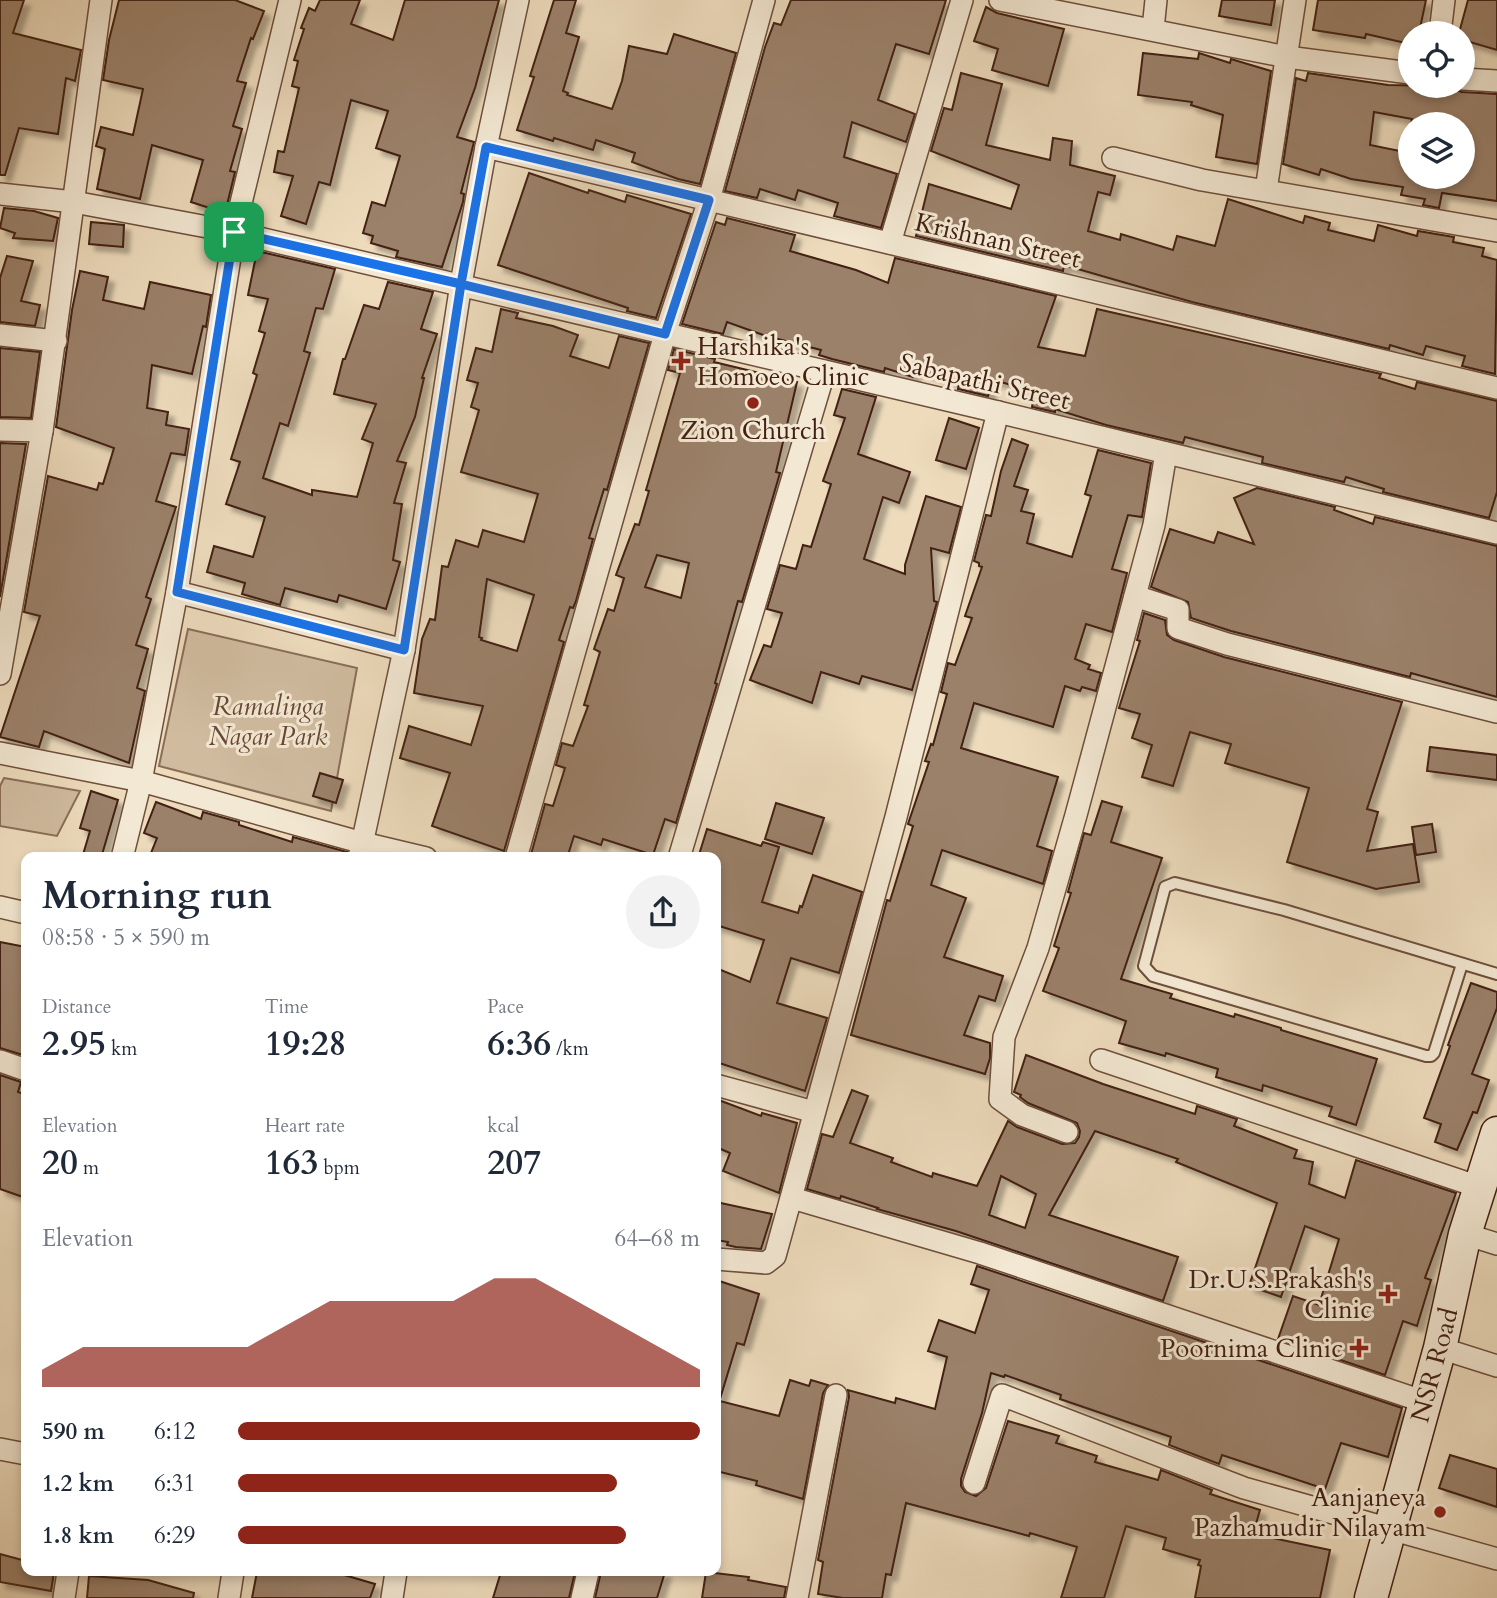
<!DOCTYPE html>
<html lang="en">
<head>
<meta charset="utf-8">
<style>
  :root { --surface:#fff; --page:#f2f2f3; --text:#1f2937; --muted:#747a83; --accent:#8f2418 }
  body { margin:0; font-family:Cardo,serif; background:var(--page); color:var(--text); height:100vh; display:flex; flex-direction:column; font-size:26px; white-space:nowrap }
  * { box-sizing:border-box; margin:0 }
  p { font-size:23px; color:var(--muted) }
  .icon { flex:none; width:38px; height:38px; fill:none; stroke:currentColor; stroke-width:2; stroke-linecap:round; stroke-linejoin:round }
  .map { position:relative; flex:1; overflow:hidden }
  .panel { position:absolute; left:21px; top:852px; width:700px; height:724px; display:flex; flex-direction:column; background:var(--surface); border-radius:14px; box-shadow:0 4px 10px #0003 }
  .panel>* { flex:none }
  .controls { position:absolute; left:1398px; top:21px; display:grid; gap:14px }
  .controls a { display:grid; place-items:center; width:77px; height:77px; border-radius:50%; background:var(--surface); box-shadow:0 4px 10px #0003; font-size:35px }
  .pin { position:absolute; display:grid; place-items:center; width:60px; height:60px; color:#fff; margin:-30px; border-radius:14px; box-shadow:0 4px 10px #0006 }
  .round { display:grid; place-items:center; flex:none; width:74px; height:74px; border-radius:37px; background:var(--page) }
  .overview { display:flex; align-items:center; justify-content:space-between; height:119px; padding:0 21px }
  h1 { font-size:38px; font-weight:600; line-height:52px }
  .metrics { display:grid; grid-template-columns:repeat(3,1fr); gap:10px; height:119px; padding:7px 21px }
  .metrics div { display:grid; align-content:center }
  .metrics b { font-size:35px; font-weight:600 }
  .metrics small { font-size:19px; font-weight:400 }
  .metrics p { font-size:19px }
  .chart { height:196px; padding:14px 21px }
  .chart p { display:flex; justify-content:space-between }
  .chart svg { width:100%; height:126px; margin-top:7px; fill:var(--accent); opacity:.7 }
  ul { padding:0 21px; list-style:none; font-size:23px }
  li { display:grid; grid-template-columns:112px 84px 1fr; align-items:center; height:52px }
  li i { height:18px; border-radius:9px; background:var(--accent) }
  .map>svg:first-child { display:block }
</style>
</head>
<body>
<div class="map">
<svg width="1497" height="1598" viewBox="0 0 1497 1598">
  <defs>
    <filter id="shadow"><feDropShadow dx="6" dy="6" stdDeviation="2" flood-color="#0004"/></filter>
  </defs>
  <rect width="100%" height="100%" fill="#eddbbc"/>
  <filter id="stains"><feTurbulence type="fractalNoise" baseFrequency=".00286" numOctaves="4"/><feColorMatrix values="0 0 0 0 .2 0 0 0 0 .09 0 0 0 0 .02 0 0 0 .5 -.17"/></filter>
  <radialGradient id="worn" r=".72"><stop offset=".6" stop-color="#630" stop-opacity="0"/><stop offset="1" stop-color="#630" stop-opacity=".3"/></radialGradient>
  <!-- green -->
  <g fill="#d0bb9f" stroke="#8a6e58" stroke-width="2">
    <path d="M188 629 357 668 331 811 159 766Z"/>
    <path d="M4 778 80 791 57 836 0 826V786Z"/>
  </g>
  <!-- building -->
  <g fill="#9b816a" stroke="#432012" stroke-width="2" fill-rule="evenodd" filter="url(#shadow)">
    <path d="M0 0H24L13 33 81 50 75 81 66 78 58 134 19 128 5 175H0Z"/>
    <path d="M119 0H235L264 11 253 39 251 38 237 81 246 83 233 126 242 129 230 171 235 172 225 213 191 202 203 160 152 145 140 199 97 189 105 149 96 146 101 127 133 135 143 89 103 80 109 40Z"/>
    <path d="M320 0H360L351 24 393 40 405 0H499L475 88 457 137 474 142 461 193 464 194 463 202 442 267 396 257 398 251 371 243 373 236 363 233 372 202 385 206 400 156 376 148 388 111 351 100 330 185 319 182 306 224 281 216 293 176 274 172 278 151 284 152 299 88 292 86 298 61 294 60 304 29 301 28 309 8 315 11Z"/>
    <path d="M554 0H576L566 33 579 37 563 91 568 93 567 95 612 109 622 81 629 46 667 54 674 34 736 53 700 184 678 179 632 162 635 153 596 140 593 150 554 138 553 141 517 130 534 77 530 76Z"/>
    <path d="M791 0H946L929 54 896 44 878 100 915 114 906 142 852 122 844 157 897 174 881 228 834 216 838 203 798 190 795 200 760 189 757 198 725 191 765 47 774 23 781 25Z"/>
    <path d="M1222 0H1275L1271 25 1219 16Z"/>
    <path d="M1318 0H1426L1419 33H1410V44L1366 34 1365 38 1313 30Z"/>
    <path d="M1468 0H1497V50L1463 40V33H1459Z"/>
    <path d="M986 7 997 13 1064 29 1048 86 992 70 998 49 974 41Z"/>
    <path d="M1143 53 1198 59 1199 53 1230 63 1231 59 1271 71 1257 164 1216 157 1223 115 1191 105 1192 102 1138 95Z"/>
    <path d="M961 73 1002 84 986 145 1050 160 1053 138 1072 141 1070 165 1115 176 1110 195 1098 192 1088 231 1120 240 1121 234 1173 250 1177 236 1215 246 1228 199 1303 223 1305 216 1330 223 1328 230 1374 241 1378 225 1417 236 1418 231 1454 237 1453 242 1484 248 1482 256 1497 260 1495 374 1462 366 1465 356 1426 346 1423 355 1390 345 1389 349 1192 302 1064 265 1063 271 916 236 929 184 1011 209 1019 185 931 151 944 108 952 110Z"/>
    <path d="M1308 73 1388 85 1443 86 1462 92 1497 94V201L1442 193 1439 208 1423 205 1425 199 1401 195 1403 187 1351 179 1321 169 1319 175 1283 164 1296 78 1306 81ZM1374 112 1412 119 1411 124H1463V177H1410V153L1370 145Z"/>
    <path d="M529 173 588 193 589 190 625 202 627 195 691 214 656 318 627 311 628 308 498 265Z"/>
    <path d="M4 208 34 211 58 218 53 241 13 238 15 233 0 228Z"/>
    <path d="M727 218 795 235 790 251 856 270 888 283 895 258 1056 296 1038 347 1085 356 1097 309 1381 374 1379 378 1415 389 1417 382 1497 401V492L1489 518 1383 492 1384 489 1346 477 1344 482 1262 463 1263 457 1185 437 1183 443 1106 425 1055 409V412L1032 407 1035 392 994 380 988 396 958 389 959 383 916 369 913 377 885 368 884 372 832 359 819 355 821 350 766 336 727 322 723 334 682 324 716 222 725 225Z"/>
    <path d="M91 222 124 225 123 247 89 244Z"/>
    <path d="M257 251 335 269 323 309 316 308 304 351 310 353 288 426 280 423 263 478 312 495V490L357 497 373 443 362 439 376 404 334 394 343 359H345L364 305 379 309 388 282 433 292 421 329 437 334 422 378H424L415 417 397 461 406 463 394 503 402 504 393 560 400 562 386 609 339 595 337 602 285 588 280 605 242 594 245 583 207 572 214 546 253 557 265 517 226 504 240 462 231 459 257 375 253 373 265 333 259 331 268 299 248 295Z"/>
    <path d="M7 256 33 261 21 301 40 305 35 326 0 322V278Z"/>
    <path d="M80 271 108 277 103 300 144 309 150 282 211 295 206 327 203 326 192 374 152 365 147 408 168 412 166 425 189 429 185 455 171 453 156 501 176 507 146 597 151 599 136 645 148 649 137 688 145 691 129 763 44 731 39 747 0 737 40 616 24 612 48 476 97 490 99 483 103 484 114 448 56 427 72 310Z"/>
    <path d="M501 309 518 313 516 318 553 326 578 335 570 356 609 368 619 336 649 343 607 490 604 489 589 538 593 539 576 601 573 608 570 607 559 640 564 642 504 851 432 826 450 773 400 758 409 726 471 745 483 706 414 693 422 639 430 619 435 620 442 566 448 567 456 540 478 547 483 530 524 542 538 494 461 472 479 410 471 407 478 383 467 380 476 348 492 352ZM487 579 534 595 517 651 481 640 482 638 479 637Z"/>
    <path d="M0 348 40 352 31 418 0 417Z"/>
    <path d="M674 349 715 359 714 362 797 382 776 472 780 473 742 602 738 601 715 683 717 684 676 823 665 819 653 855 603 839 601 845 574 836 567 858H530L545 804 553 806 565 768 556 765 562 743 573 746 588 706 584 705 600 652 594 649 608 609 614 611 624 578 616 575 635 524 639 525 649 491 646 490 680 373 668 370ZM657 555 689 563 681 598 645 587Z"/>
    <path d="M842 389 876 397 858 454 910 472 899 503 883 497 864 559 905 574V565L926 496 961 507 949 553 931 548 934 601 937 602 912 690 862 676 859 684 821 672 812 703 750 680 764 645 771 647 782 613 767 609 780 565 796 569 803 545 811 547 831 484 823 481 845 418 834 415Z"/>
    <path d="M949 418 979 428 966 469 936 460Z"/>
    <path d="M1012 439 1028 445 1014 486 1028 490 1021 511 1034 514 1027 543 1072 557 1091 496 1085 494 1098 450 1151 463 1142 517 1128 515 1112 569 1127 573 1112 632 1086 624 1075 659 1090 665 1088 669 1101 673 1096 691 1082 687 1080 691 1065 686 1053 727 974 703 961 748 1058 777 1037 846 1052 851 1043 884 942 850 931 885 966 898 944 957 1003 976 995 1001 979 996 964 1035 990 1043V1058L985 1074 851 1035 887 900 890 901 913 826 908 824 929 762 925 761 931 744 933 745 947 694 941 692 948 663 955 665 972 618 965 616 982 567 979 566V563L974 561 986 515 991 516 1001 471Z"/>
    <path d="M0 443 26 444 0 597Z"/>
    <path d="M1257 488 1335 507 1334 510 1373 524 1375 517 1497 546V697L1411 673 1410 677 1231 631 1191 618 1188 602 1151 587 1170 529 1214 543 1218 532 1254 544 1234 498Z"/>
    <path d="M1144 613 1165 620 1167 635 1174 640 1224 657 1402 702 1367 809 1378 812 1367 851 1413 844 1419 882 1376 889 1287 862 1309 788 1225 763 1231 744 1190 732 1173 786 1142 777 1152 745 1132 738 1140 714 1119 708 1140 641 1137 640Z"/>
    <path d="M1430 747 1497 755V780L1427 771Z"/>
    <path d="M320 773 343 780 336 803 313 796Z"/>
    <path d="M91 791 118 800 101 858H82L90 831 80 828Z"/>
    <path d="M1102 801 1122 807 1111 842 1162 858 1121 979 1172 994 1170 998 1234 1017 1235 1014 1281 1028V1030L1377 1059 1356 1125 1329 1116 1332 1107 1263 1085 1262 1091 1216 1077 1218 1069 1166 1053 1165 1056 1119 1043 1126 1021 1043 991 1059 948 1054 946 1071 893 1068 892 1084 833 1091 835Z"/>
    <path d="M156 802 201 819 203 812 239 822V825L292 842 293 837 347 852 346 858H196L180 853 179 858H149L157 838 144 833Z"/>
    <path d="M776 803 824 818 812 854 765 839Z"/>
    <path d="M1432 824 1436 852 1416 855 1412 827Z"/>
    <path d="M707 829 761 846 763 842 779 847 762 902 798 913 800 906 802 907 813 875 862 892 839 973 791 958 777 1003 827 1018 805 1091 716 1062V968L750 982 764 940 716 925V858H698Z"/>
    <path d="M0 942 26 947V1046L23 1055 0 1048Z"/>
    <path d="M1471 983 1497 992V1008L1472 1074 1489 1080 1477 1113 1473 1112 1457 1150 1435 1142 1441 1124 1424 1118 1450 1046 1448 1045Z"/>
    <path d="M1026 1055 1103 1084 1195 1114 1197 1106 1237 1119 1234 1126 1297 1150 1294 1158 1313 1162 1309 1184 1345 1198 1356 1160 1456 1193 1425 1278 1431 1280 1417 1326 1403 1321 1385 1375 1278 1339 1293 1296 1319 1305 1339 1239 1305 1226 1281 1297 1249 1286 1277 1203 1176 1162 1178 1159 1095 1131 1049 1215 1178 1257 1163 1301 956 1231 877 1209 878 1208 841 1196 840 1199 807 1189 822 1134 833 1137 852 1090 868 1096 850 1143 893 1158 891 1162 932 1177 933 1173 977 1186 1008 1121 1017 1127 1062 1144 1075 1143 1079 1137 1080 1131 1077 1123 1028 1103 1020 1097 1021 1095 1014 1092ZM1001 1176 1036 1194 1025 1228 989 1215Z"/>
    <path d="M0 1075 21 1082 18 1092 26 1095V1198L0 1189Z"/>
    <path d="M716 1099 761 1116 762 1113 797 1123 779 1193 723 1171 730 1153 716 1147Z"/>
    <path d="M716 1202 772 1214 761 1249 736 1247 727 1245 728 1242 716 1240Z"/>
    <path d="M977 1266 1402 1408 1388 1457 1341 1443 1325 1489 1222 1455 1219 1464 1169 1445 1171 1437 1060 1399 1061 1395 1005 1375 1004 1377 991 1373 982 1413 961 1479V1486L965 1492 976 1496 986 1488 1008 1421 1059 1436 1056 1443 1097 1456 1095 1462 1158 1480 1161 1470 1212 1490 1210 1494 1260 1510 1253 1534 1330 1550 1320 1598H1195L1201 1566 1198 1565 1200 1560 1163 1549 1166 1538 1126 1526 1104 1598H1061L1077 1547 1030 1533 1029 1536 906 1503 891 1575 886 1574 882 1598H843L818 1594 823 1562 818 1560 849 1397 848 1390 895 1403 896 1398 935 1409 947 1357 928 1351 939 1320 975 1333 989 1290 971 1284Z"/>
    <path d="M716 1280 759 1294 744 1345 737 1343 720 1399 716 1398Z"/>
    <path d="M790 1380 809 1386 811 1380 828 1385 823 1393 803 1499 756 1485 757 1481 716 1471V1400L779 1416Z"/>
    <path d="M1450 1455 1497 1469V1507L1439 1488Z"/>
    <path d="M0 1554 26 1561V1572H54L51 1591 0 1582Z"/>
    <path d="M257 1572H334L375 1584 370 1598H252Z"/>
    <path d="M501 1572H575L569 1598H493Z"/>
    <path d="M601 1572H665L657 1598H595Z"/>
    <path d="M706 1572 749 1577 748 1580 786 1587 784 1598H702Z"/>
    <path d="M89 1576 148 1580 194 1593 193 1598H87Z"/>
  </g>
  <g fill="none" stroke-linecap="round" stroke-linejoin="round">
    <defs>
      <path id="service" d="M1462 964 1434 1053 1431 1056H1426L1153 976 1144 966 1165 887 1175 883 1284 910 1497 974"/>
      <g id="minor">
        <path d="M1000 0 1287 57 1410 73"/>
        <path d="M1153 29 1156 0"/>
        <path d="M1440 33 1444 0"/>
        <path d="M1463 79 1497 81"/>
        <path d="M486 147 1497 388"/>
        <path d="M1113 158 1202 180 1497 231"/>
        <path d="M1266 190 1295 0"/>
        <path d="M0 194 74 202 234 232 998 412 1497 533"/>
        <path d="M890 243 962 0"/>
        <path d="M0 335 56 341"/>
        <path d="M0 430 42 431"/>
        <path d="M177 592 404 650"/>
        <path d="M1135 596 1178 610V628L1227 644 1497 712"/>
        <path d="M0 674 42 431 101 0"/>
        <path d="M0 753 141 781 177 592 234 232 290 0"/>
        <path d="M122 858 141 781 363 843 426 858"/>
        <path d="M359 858 404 650 461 284 486 147 518 0"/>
        <path d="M516 858 665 334 709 200 764 0"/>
        <path d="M679 858 824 373"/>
        <path d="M0 907 26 913"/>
        <path d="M1101 1060 1479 1187"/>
        <path d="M0 1061 26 1070"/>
        <path d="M716 1085 814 1112"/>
        <path d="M1067 1132 1022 1115 1000 1099 1004 1037 1038 948 1076 815 1154 525 1166 453"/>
        <path d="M792 1198 980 1253 1425 1402"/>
        <path d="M1465 1234 1497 1244"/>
        <path d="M716 1259 766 1263 775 1256 896 817 998 412"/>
        <path d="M1440 1348 1497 1366"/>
        <path d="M0 1449 26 1454"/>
        <path d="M974 1483 1002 1395 1244 1488 1497 1559"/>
        <path d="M64 1598 68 1572"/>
        <path d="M229 1598 233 1572"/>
        <path d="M392 1598 396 1572"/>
        <path d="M582 1598 588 1572"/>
        <path d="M797 1598 836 1395"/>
      </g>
      <path id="secondary" d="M1371 1598 1440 1348 1465 1234 1497 1133"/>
    </defs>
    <!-- service casing -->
    <use href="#service" stroke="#6e4f3c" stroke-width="14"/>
    <!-- minor casing -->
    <use href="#minor" stroke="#6e4f3c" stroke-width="24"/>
    <!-- secondary casing -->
    <use href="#secondary" stroke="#432012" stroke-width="35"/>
    <!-- service -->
    <use href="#service" stroke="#f3e8d3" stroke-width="10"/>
    <!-- minor -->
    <use href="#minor" stroke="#f3e8d3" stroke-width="21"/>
    <!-- secondary -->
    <use href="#secondary" stroke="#f3e8d3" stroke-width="32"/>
  </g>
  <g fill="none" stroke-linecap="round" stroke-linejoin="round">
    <defs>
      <path id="route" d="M234 232 177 592 404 650 461 284 665 334 709 200 486 147 461 284 234 232"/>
    </defs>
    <!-- route casing -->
    <use href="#route" stroke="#fff" stroke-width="14"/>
    <!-- route -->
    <use href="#route" stroke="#1a73e8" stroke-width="9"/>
  </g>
  <!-- markers -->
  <g fill="#8f2418" stroke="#f3e8d3" stroke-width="2.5">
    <path d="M677.5 350.5h7v7h7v7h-7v7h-7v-7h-7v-7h7z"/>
    <circle cx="753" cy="403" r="7"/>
    <path d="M1384.5 1283.5h7v7h7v7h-7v7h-7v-7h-7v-7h7z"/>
    <path d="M1355.5 1337.5h7v7h7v7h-7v7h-7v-7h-7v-7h7z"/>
    <circle cx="1440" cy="1512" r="7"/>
  </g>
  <g text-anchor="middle" stroke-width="6" stroke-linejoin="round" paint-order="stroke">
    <!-- street labels -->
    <g font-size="26" fill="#432012" stroke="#f3e8d3">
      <text transform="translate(998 240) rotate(13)" y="9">Krishnan Street</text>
      <text transform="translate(985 381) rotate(13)" y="9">Sabapathi Street</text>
      <text transform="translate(1434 1365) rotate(-75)" y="9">NSR Road</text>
    </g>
    <!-- poi labels -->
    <g font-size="26" fill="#432012" stroke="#f3e8d3" text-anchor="end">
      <text x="697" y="355" text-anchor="start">Harshika's<tspan x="697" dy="30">Homoeo Clinic</tspan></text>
      <text x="753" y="439" text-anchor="middle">Zion Church</text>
      <text x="1372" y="1288">Dr.U.S.Prakash's<tspan x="1372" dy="30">Clinic</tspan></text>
      <text x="1343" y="1357">Poornima Clinic</text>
      <text x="1426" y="1506">Aanjaneya<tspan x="1426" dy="30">Pazhamudir Nilayam</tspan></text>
    </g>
    <!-- park labels -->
    <g font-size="26" font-style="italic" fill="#664735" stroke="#f3e8d3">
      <text x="268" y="715">Ramalinga<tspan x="268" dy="30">Nagar Park</tspan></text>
    </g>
  </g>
  <rect width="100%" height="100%" filter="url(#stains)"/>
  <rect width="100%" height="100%" fill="url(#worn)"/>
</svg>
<div class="controls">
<a><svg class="icon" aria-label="locate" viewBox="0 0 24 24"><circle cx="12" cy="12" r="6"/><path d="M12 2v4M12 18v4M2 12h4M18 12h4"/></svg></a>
<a><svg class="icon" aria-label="layers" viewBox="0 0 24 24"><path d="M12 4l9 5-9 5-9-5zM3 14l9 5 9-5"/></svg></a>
</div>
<div class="pin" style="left:234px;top:232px;background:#1e9e55"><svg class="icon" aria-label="arrive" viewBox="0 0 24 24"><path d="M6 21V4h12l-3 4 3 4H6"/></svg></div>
<section class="panel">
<div class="overview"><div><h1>Morning run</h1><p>08:58 · 5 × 590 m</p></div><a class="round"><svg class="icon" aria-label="share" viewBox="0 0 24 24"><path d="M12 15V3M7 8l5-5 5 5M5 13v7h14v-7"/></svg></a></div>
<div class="metrics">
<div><p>Distance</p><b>2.95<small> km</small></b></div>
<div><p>Time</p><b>19:28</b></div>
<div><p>Pace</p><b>6:36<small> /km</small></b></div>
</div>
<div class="metrics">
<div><p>Elevation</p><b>20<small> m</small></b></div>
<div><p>Heart rate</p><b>163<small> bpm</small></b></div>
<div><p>kcal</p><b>207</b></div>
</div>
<div class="chart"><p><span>Elevation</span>64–68 m</p>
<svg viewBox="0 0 160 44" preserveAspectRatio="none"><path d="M0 44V38L10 30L20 30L30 30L40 30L50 30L60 22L70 14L80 14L90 14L100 14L110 6L120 6L130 14L140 22L150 30L160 38V44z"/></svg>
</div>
<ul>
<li><b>590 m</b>6:12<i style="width:100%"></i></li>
<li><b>1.2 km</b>6:31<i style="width:82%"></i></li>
<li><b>1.8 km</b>6:29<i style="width:84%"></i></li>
</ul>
</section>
</div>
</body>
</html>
